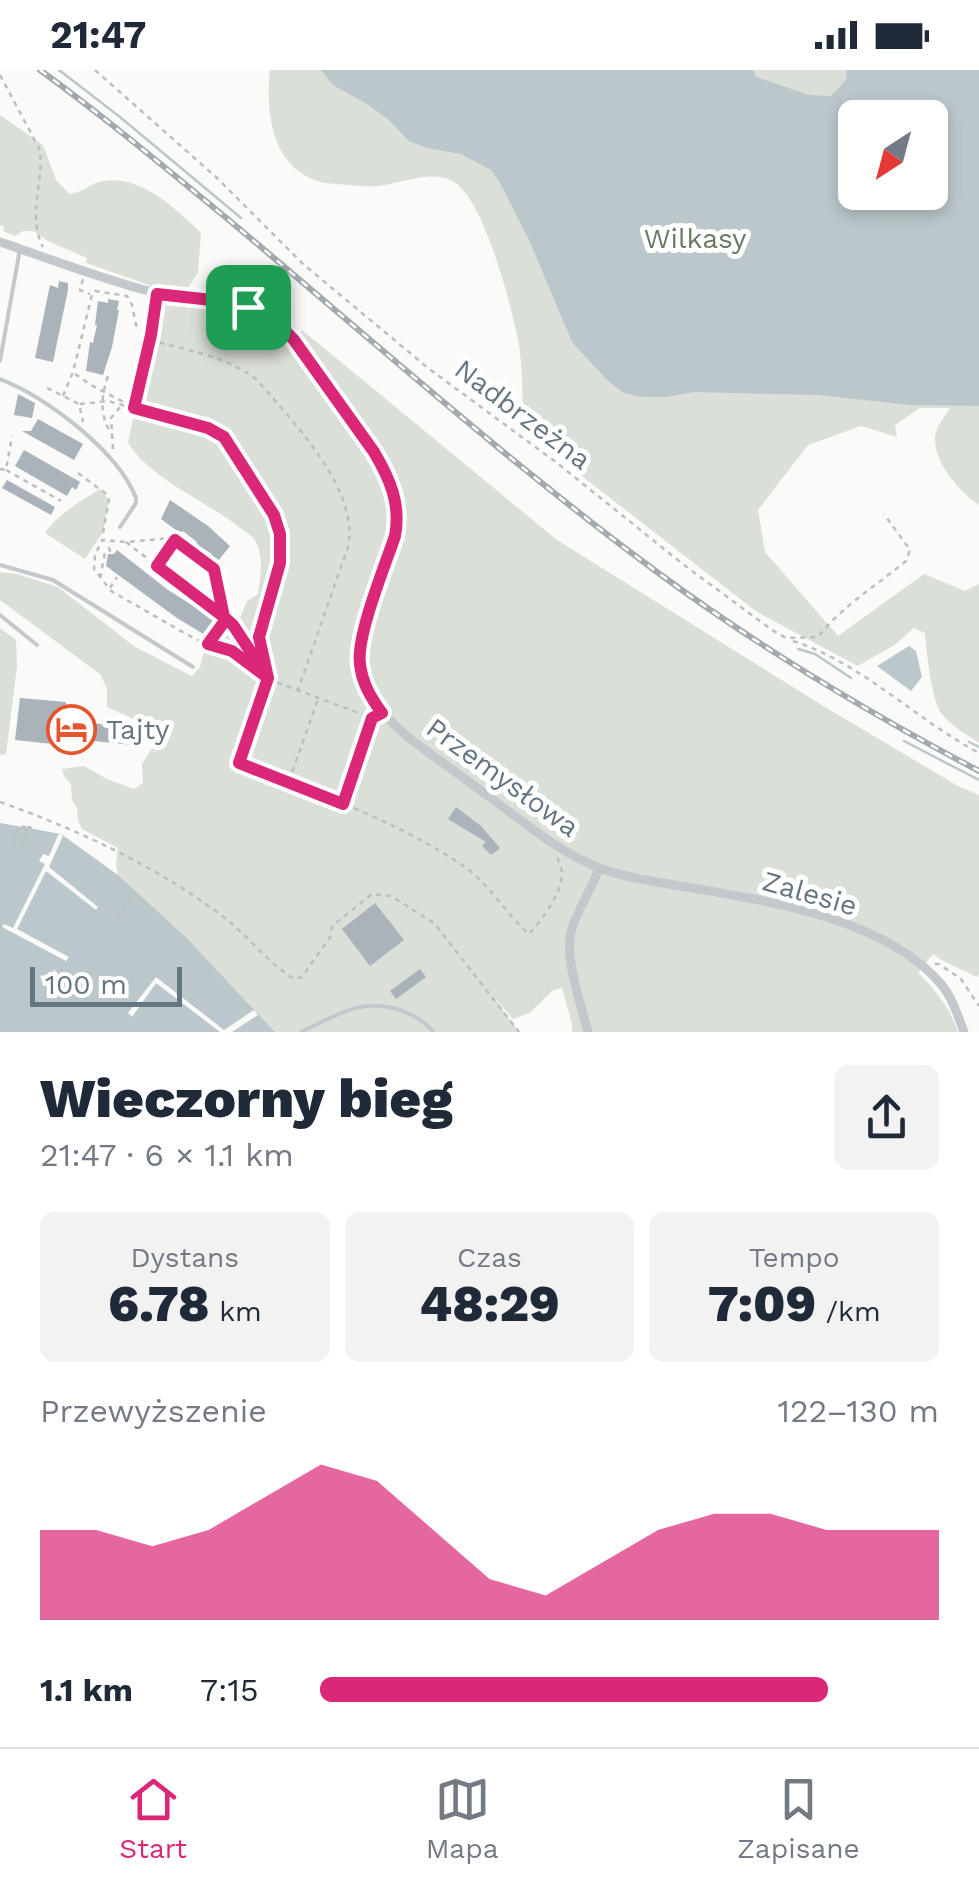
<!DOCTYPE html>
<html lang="pl">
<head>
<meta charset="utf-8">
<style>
  :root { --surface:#fff; --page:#f2f2f3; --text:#1f2937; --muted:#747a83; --line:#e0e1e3; --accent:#db2777 }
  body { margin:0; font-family:"Work Sans",sans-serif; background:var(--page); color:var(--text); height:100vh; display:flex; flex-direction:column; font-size:38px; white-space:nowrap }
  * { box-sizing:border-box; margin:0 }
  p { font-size:32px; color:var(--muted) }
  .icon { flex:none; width:55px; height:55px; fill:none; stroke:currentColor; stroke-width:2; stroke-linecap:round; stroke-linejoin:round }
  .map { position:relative; height:962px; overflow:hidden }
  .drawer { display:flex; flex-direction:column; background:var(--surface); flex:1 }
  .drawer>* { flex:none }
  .needle { width:65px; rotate:216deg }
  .tools { position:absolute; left:838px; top:30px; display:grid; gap:20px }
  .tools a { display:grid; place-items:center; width:110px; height:110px; border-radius:15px; background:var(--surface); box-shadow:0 5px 15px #0003; font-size:50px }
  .scale { position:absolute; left:30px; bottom:25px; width:152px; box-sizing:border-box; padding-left:10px; border:5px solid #657683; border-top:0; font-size:28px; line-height:35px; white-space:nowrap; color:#657683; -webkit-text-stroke:8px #fff; paint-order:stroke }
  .pin { position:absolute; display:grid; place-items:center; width:85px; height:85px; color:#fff; margin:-42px; border-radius:20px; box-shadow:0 5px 15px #0006 }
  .round { display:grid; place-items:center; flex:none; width:105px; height:105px; border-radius:15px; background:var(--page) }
  .overview { display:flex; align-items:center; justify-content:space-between; height:170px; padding:0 40px }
  h1 { font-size:55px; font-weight:800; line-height:75px }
  .stats { display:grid; grid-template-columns:repeat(3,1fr); gap:15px; height:170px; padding:10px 40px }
  .stats div { display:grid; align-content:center; border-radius:15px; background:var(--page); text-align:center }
  .stats b { font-size:50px; font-weight:800 }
  .stats small { font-size:28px; font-weight:400 }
  .stats p { font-size:28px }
  .chart { height:280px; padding:20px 40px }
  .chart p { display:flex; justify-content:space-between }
  .chart svg { width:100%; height:180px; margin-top:10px; fill:var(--accent); opacity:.7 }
  ul { padding:0 40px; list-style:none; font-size:32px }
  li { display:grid; grid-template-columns:160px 120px 1fr; align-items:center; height:75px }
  li i { height:25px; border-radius:12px; background:var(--accent) }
  .status { display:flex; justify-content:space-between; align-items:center; height:70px; padding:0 50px; background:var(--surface); direction:ltr }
  .status svg { height:28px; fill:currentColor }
  .dock { display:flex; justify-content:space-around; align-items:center; height:140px; border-top:2px solid var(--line); background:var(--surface); font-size:28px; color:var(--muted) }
  .dock a { display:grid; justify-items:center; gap:5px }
  .dock .on { color:var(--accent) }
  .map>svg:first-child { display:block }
</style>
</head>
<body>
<div class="status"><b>21:47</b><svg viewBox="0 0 49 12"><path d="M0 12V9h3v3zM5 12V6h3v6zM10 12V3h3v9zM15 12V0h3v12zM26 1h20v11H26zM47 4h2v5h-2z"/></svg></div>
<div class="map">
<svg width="979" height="962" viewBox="0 0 979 962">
  <rect width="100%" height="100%" fill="#fafaf8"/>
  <!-- green -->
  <g fill="#dadfd7" fill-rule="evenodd">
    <path d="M270 0H979V435C959 421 934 393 935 367 936 357 945 346 950 338H920L895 355 897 367 861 356 808 375 758 440 765 482 838 566 924 504 965 521 979 514V673C966 664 951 656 941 643 932 630 926 581 925 563L914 558 896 574 858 596 757 542 511 351 523 336C522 316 522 295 519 275 512 238 485 131 454 112 433 99 402 113 379 116 369 117 358 116 348 115 341 114 332 114 325 113 272 102 265 43 270 0ZM855 48H930V122H855Z"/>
    <path d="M0 45 43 75 56 110 70 124C84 122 88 115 99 112 138 102 175 138 201 163L198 202 188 218 178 221 160 219 86 193 87 188 50 172 33 161H23L15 166 3 161 4 156 0 155Z"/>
    <path d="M160 229C189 232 222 231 249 241 267 248 282 262 295 274L302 260 557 470 820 634 958 716 979 725V904L977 907 943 891 933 884 918 903C936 920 950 938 958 962H572V954L562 918 553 920 530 943 513 949 493 926 519 962H275L187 868 118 805 116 795 118 778 82 759 78 751 77 738 72 730 71 714 64 706 62 699 84 696 107 709 134 719 143 713 142 694 156 672 153 658 107 637V619L101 605 0 530V502L17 504 58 517 135 577 192 606 200 597 203 585 227 551 238 553 247 531 258 524C260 506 265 485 254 469 250 464 241 459 235 454 205 431 145 405 128 372ZM331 328 379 391 401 445 360 574 358 608C344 572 378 518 387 482 393 463 393 440 388 421 378 386 350 358 331 328Z"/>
    <path d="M100 419 109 430 103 462 85 489 45 463C59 443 80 432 100 419Z"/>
    <path d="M0 558 16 570 17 596 6 684 0 685Z"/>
  </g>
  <!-- water -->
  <g fill="#bbc7cb" fill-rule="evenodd">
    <path d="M321 0H753L756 7 809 25 831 26 846 10 847 0H979V336L910 335 819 325 694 322 666 327H642L624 323 608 311 572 272 530 172 499 111 491 100 461 84 427 78 409 71 388 49 367 34 333 15ZM855 48H930V122H855Z"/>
    <path d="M909 576 916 581 922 607 911 621 877 596Z"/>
    <path d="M0 753 61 764 118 805 187 868 275 962H0Z"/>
  </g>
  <!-- pier -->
  <g fill="#fafaf8">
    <path d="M59 763 63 766 49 797 98 837 96 840 46 801 17 859 69 887 66 891 2 857 4 854 13 858 45 794 39 791 43 784 49 786Z"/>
    <path d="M156 907 224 960 254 940 258 945 232 962H220L156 913 132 947 128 943Z"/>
  </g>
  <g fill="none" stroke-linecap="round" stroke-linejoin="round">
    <!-- stream -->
    <g stroke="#bbc7cb" stroke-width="2.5">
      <path d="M59 0 120 47 241 148"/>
      <path d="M798 579 815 584 851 608"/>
      <path d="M904 671 979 710"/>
      <path d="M969 672 979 677"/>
    </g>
  </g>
  <!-- building -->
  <g fill="#aab3b9">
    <path d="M59 211 68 213V220L53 292 35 288 50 215 58 218Z"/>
    <path d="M108 229 119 231 117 240H119L112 277 103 305 86 301 90 272 93 273 97 255H95L98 231 108 233Z"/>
    <path d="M18 324 35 333 32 348 14 345Z"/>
    <path d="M38 349 83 374 74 390 22 361H31Z"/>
    <path d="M24 380 80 412 76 420 72 417 67 426 15 396Z"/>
    <path d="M7 410 55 437 51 445 2 418Z"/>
    <path d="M170 430 208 456 230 476 218 491 210 485 212 484 196 475 197 472 183 461 180 463 161 449Z"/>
    <path d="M117 480 168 520 216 550 205 565 177 548 106 496 108 484H114Z"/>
    <path d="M20 628 66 632 64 650 136 658 134 675 62 668V675L15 670Z"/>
    <path d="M456 737 481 756 500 778 498 780 491 785 482 776 486 772 448 749Z"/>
    <path d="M375 833 404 870 370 896 342 859Z"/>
    <path d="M420 899 426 907 396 929 390 921Z"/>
  </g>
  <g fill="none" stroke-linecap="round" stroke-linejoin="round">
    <!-- path -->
    <g stroke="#bbbfc2" stroke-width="2.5" stroke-dasharray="5 5" stroke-linecap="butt">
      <path d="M95 0 217 108 303 194 428 298 557 393 684 495 772 560 786 568 818 567C842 536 876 516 906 491L910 480 884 444"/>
      <path d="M0 5 40 80C44 112 27 146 43 177"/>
      <path d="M83 209 80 220 90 224"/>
      <path d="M157 230 134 338 208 357 224 367 274 445 278 455 281 479 279 505 259 567 268 609 239 693C316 723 396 750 465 797 490 815 506 844 529 864 542 850 562 823 562 803 562 797 558 792 557 786"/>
      <path d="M150 270C186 280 227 286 257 310 292 351 360 419 348 477L298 620"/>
      <path d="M75 304 91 315 133 337"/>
      <path d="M108 306C101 327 99 345 112 365"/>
      <path d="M47 318 79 334 83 352"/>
      <path d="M63 326 73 302 92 225 95 221 127 226 132 235 136 255 151 265"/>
      <path d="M80 334 108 331 126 336"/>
      <path d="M113 379 111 348 122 335"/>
      <path d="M0 399 6 400 12 366"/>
      <path d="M6 400 61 431"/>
      <path d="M78 403 105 423 109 430 102 468"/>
      <path d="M126 472 233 555 265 604"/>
      <path d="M158 495 173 472"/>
      <path d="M100 508 105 483 110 481 107 472"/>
      <path d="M110 518 117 507"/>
      <path d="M793 571C862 593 915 649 979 683"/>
      <path d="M208 574 224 552 213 499 172 468 126 472 102 470 95 485 94 499 111 521 195 569 208 574 210 575 232 581 266 607"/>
      <path d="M268 609 372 648"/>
      <path d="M289 711 318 629"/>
      <path d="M0 732C79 760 158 797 225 848 249 867 268 893 294 909L302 907 330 867 332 856 372 824 391 826 434 853 519 962"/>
      <path d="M344 733 371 650"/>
      <path d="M27 757 36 759 31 777"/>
      <path d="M14 772 18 756 26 757"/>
      <path d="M23 774 27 758"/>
      <path d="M117 848 136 822"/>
      <path d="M935 894H939L961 909 979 936"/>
    </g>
    <!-- service -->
    <g stroke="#c3c8cc" stroke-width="4">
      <path d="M0 291 20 179"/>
      <path d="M0 309C46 327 118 381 136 428V433L120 457"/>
      <path d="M0 495 53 510 193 597"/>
      <path d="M0 545 37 575"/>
      <path d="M301 962C319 954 340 941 360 937 386 932 417 942 433 962"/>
    </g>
    <!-- minor -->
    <g stroke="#c3c8cc" stroke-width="9">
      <path d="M0 172C47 188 94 206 141 219 181 230 227 224 264 244 276 250 284 260 293 269L374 382 384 399 397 433 398 453 395 466 360 574C357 620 380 644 414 672 445 694 476 717 507 740 535 761 564 784 597 797 625 808 658 812 687 817 767 831 885 848 941 914 952 927 958 946 964 962"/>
      <path d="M588 962C581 933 563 887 572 858 579 837 592 819 599 798"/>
    </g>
    <defs>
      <path id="rail" d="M40 0C106 48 168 100 230 151 371 269 509 393 657 502 759 577 867 642 979 701"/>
    </defs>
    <!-- rail casing -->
    <use href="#rail" stroke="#a2aab0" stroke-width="6"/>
    <!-- rail -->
    <use href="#rail" stroke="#fff" stroke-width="2.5" stroke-dasharray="8" stroke-linecap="butt"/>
  </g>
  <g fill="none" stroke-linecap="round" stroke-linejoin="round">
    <defs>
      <path id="route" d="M248 237 230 232 157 224 151 265 134 338 208 358 224 367 274 445 280 464V493L259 567 268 608 233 555 224 547 214 499 175 470 157 496 224 547V552L208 574 232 581 268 608 239 693 343 734 372 648 382 643C371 628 362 613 360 594 356 566 385 496 395 466 401 434 390 409 374 382L294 270 278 253 248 237"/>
    </defs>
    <!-- route casing -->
    <use href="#route" stroke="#fff" stroke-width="20"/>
    <!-- route -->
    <use href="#route" stroke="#db2777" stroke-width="12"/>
  </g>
  <!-- icons -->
  <defs>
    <symbol id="hotel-ring" viewBox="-11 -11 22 22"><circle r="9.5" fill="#fff" stroke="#e4572e" stroke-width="1.5"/><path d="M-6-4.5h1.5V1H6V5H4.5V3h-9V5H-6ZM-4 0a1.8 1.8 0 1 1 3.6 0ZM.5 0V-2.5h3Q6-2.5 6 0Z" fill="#e4572e"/></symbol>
  </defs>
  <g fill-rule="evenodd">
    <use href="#hotel-ring" x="44" y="632" width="55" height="55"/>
  </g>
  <g text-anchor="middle" stroke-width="10" stroke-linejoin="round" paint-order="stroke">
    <!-- park labels -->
    <g font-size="28" fill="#687a64" stroke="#fff">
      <text x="695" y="178">Wilkasy</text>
    </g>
    <!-- street labels -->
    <g font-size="28" fill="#657683" stroke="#fff">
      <text transform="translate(523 344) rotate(37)" y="10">Nadbrzeżna</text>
      <text transform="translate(503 707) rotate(36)" y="10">Przemysłowa</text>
      <text transform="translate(810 823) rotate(16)" y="10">Zalesie</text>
    </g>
    <!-- poi labels -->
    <g font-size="28" fill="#657683" stroke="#fff" text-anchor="start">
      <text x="106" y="669">Tajty</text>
    </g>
  </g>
</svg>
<div class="tools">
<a><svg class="needle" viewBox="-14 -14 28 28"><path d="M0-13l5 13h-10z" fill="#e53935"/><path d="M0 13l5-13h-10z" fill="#747a83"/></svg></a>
</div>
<div class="scale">100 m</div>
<div class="pin" style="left:248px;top:237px;background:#1e9e55"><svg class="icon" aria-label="arrive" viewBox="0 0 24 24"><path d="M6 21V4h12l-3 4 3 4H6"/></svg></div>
</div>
<section class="drawer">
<div class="overview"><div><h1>Wieczorny bieg</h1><p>21:47 · 6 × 1.1 km</p></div><a class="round"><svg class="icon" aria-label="share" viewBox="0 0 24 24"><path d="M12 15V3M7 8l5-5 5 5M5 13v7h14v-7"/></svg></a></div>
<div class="stats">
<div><p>Dystans</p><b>6.78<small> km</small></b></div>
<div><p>Czas</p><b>48:29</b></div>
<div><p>Tempo</p><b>7:09<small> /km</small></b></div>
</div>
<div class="chart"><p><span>Przewyższenie</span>122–130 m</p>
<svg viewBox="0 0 160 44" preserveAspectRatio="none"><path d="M0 44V22L10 22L20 26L30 22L40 14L50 6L60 10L70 22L80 34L90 38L100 30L110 22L120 18L130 18L140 22L150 22L160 22V44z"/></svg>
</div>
<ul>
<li><b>1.1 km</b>7:15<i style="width:82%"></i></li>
</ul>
</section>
<nav class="dock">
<a class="on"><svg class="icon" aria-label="home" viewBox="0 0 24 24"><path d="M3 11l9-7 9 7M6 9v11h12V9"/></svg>Start</a>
<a><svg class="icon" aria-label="map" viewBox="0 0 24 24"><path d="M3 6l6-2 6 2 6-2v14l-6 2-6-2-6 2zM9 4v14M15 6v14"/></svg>Mapa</a>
<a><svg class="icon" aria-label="saved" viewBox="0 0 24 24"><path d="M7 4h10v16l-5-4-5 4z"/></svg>Zapisane</a>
</nav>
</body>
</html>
